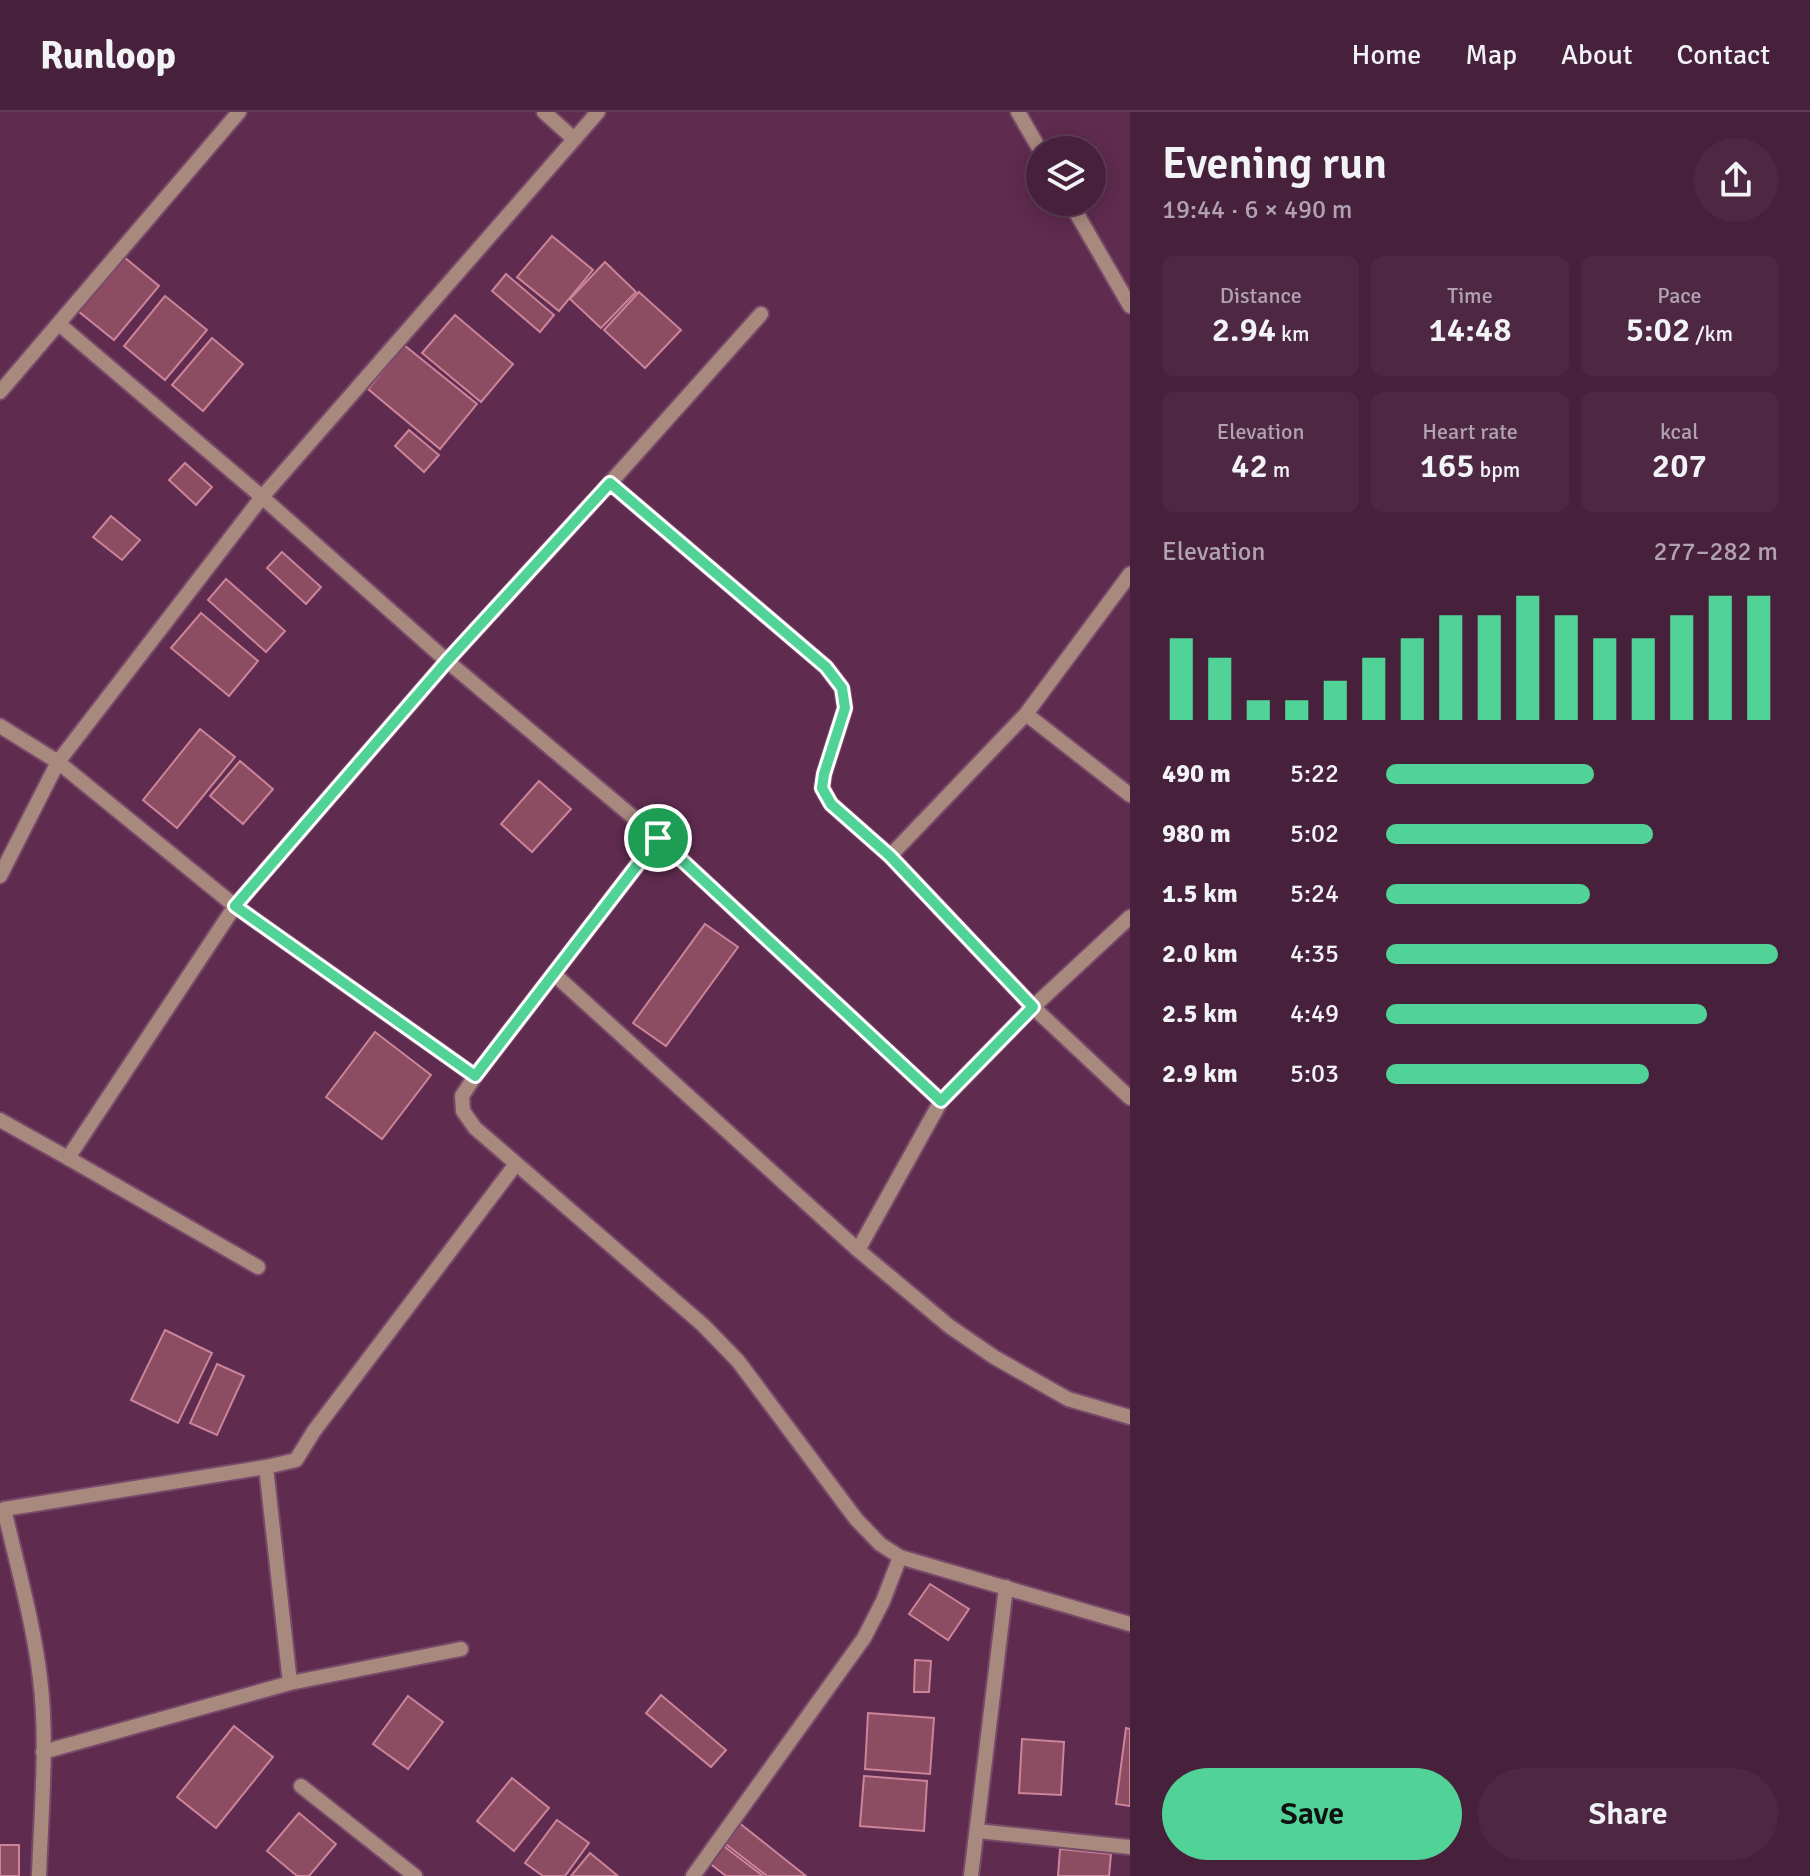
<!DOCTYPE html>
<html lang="en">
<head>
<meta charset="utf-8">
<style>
  :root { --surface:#47203b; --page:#4e2842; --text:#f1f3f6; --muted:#b0a3af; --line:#5f3e55; --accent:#51d398 }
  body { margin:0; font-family:Signika,sans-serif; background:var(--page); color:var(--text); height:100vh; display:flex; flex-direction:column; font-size:30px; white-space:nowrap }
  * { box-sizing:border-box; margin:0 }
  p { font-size:26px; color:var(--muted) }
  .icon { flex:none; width:44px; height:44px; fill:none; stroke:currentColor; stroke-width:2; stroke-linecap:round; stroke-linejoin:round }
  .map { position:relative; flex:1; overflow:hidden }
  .sheet { display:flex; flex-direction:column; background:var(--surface); width:680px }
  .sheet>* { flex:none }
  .fabs { position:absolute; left:1026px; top:24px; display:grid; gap:16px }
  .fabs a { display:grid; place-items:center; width:80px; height:80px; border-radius:50%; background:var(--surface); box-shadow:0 4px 20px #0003,0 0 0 2px var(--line); font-size:40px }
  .pin { position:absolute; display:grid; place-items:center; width:68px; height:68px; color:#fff; margin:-34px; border:4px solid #fff; border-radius:50%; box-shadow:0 2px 8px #0007 }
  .round { display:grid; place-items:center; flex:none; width:84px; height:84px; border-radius:42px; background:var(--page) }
  .overview { display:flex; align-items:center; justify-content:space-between; height:136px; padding:0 32px }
  h1 { font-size:44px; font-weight:600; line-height:60px }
  .figures { display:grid; grid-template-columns:repeat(3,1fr); gap:12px; height:136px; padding:8px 32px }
  .figures div { display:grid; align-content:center; border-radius:12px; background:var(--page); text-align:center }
  .figures b { font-size:34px; font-weight:600 }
  .figures small { font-size:22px; font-weight:400 }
  .figures p { font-size:22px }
  .chart { height:224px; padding:16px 32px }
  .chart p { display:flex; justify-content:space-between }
  .chart svg { width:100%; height:144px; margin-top:8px; stroke:var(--accent); stroke-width:6 }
  .primary-button { display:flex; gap:16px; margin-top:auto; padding:16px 32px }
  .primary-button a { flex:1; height:92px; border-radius:48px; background:var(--accent); color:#111; font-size:32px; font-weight:600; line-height:92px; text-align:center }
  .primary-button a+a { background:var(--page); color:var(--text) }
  ul { padding:0 32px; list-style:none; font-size:26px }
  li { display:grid; grid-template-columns:128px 96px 1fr; align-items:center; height:60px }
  li i { height:20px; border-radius:10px; background:var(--accent) }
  header { display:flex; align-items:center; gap:48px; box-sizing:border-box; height:112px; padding:0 40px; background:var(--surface); border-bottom:2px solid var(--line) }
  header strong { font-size:38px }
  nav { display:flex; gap:44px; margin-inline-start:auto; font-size:28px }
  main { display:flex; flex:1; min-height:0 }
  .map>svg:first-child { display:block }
</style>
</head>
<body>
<header>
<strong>Runloop</strong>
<nav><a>Home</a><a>Map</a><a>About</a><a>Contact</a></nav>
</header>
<main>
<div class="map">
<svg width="1130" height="1764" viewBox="0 0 1130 1764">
  <rect width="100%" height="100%" fill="#5f2b4f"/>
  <!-- building -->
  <g fill="#8c4c61" stroke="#cb8499" stroke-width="2">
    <path d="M552 124 593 158 559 199 517 165Z"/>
    <path d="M124 145 159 174 114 228 78 199Z"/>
    <path d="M605 150 636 180 601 216 570 187Z"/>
    <path d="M506 162 554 203 540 220 492 179Z"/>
    <path d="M639 180 681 218 645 256 604 218Z"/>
    <path d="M165 184 207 218 165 268 124 234Z"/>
    <path d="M455 203 513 252 481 290 422 241Z"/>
    <path d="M212 226 243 252 203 299 172 273Z"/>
    <path d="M404 233 477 292 440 337 368 277Z"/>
    <path d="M409 318 439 343 424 360 395 334Z"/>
    <path d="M185 351 212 375 196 393 169 368Z"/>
    <path d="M111 404 140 428 122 448 93 425Z"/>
    <path d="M282 440 321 475 306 492 267 456Z"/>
    <path d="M226 467 285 519 266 540 208 488Z"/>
    <path d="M201 501 258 549 229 584 171 536Z"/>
    <path d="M200 617 235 645 177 716 143 688Z"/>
    <path d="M240 649 273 677 243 712 210 684Z"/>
    <path d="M539 669 571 697 532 740 501 712Z"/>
    <path d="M705 812 738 835 666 934 633 911Z"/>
    <path d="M375 920 431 963 382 1027 326 985Z"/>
    <path d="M165 1218 212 1241 178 1311 131 1288Z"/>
    <path d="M217 1252 244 1264 217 1323 190 1311Z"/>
    <path d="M930 1472 969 1497 948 1528 909 1502Z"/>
    <path d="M915 1548 931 1549 929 1580H914Z"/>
    <path d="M661 1583 726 1638 711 1655 646 1601Z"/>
    <path d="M408 1584 443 1610 408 1657 373 1632Z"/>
    <path d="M868 1601 934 1606 930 1662 865 1657Z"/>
    <path d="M234 1614 273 1645 216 1716 177 1685Z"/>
    <path d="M1126 1616 1130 1617V1694L1116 1692Z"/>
    <path d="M1022 1627 1064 1630 1061 1683 1019 1681Z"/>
    <path d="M864 1664 927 1669 924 1719 860 1714Z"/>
    <path d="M512 1666 549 1696 514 1739 477 1709Z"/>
    <path d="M299 1701 336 1732 309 1764H297L267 1739Z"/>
    <path d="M557 1708 589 1731 565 1764H543L525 1751Z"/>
    <path d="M738 1710 806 1764H767L723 1730Z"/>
    <path d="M721 1732 763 1764H726L708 1750Z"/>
    <rect x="0" y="1733" width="19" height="31"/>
    <path d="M1060 1737 1111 1742 1109 1764H1058Z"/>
    <path d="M590 1741 618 1764H571Z"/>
  </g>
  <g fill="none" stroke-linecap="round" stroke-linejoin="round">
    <defs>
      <g id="minor">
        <path d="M544 0 574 27"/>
        <path d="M1018 0 1040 38"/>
        <path d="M1070 90 1130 194"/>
        <path d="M59 212 262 385 447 549 235 794 475 964 658 726"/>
        <path d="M0 280 239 0"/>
        <path d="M610 371 761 202"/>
        <path d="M1026 602 1130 683"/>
        <path d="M0 614 58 650 262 385 598 0"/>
        <path d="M890 744 1026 602 1130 462"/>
        <path d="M0 764 58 650 235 794 68 1046 0 1008"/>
        <path d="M554 862 858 1138 949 1214 994 1245 1068 1287 1130 1305"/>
        <path d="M475 964 462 984 463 999 475 1016 703 1213 738 1249 856 1407 880 1432 900 1445 1130 1512"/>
        <path d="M941 989 658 726 447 549 610 371 826 555 842 576 845 596 824 662 822 676 831 692 890 744 1033 895 1130 986"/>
        <path d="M68 1046 258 1155"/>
        <path d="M858 1138 941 989 1033 895 1130 805"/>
        <path d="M266 1355 290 1571"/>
        <path d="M43 1640 290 1571 461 1537"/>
        <path d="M301 1674 415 1764"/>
        <path d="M977 1719 1130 1735"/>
        <path d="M39 1764C41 1701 48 1629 40 1566 33 1509 17 1453 4 1397L266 1355 296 1348 314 1319 516 1052"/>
        <path d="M693 1764 864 1526 883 1489 900 1445"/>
        <path d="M971 1764 1006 1475"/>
      </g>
    </defs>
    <!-- minor casing -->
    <use href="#minor" stroke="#79496a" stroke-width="18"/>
    <!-- minor -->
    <use href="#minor" stroke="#a7897e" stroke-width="14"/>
  </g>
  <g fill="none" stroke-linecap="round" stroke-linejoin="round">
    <defs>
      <path id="route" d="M610 371 826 555 842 576 845 596 824 662 822 676 831 692 890 744 1033 895 941 989 658 726 475 964 235 794 447 549Z"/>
    </defs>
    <!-- route casing -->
    <use href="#route" stroke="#fff" stroke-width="16"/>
    <!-- route -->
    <use href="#route" stroke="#51d398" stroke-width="10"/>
  </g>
</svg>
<div class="fabs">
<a><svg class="icon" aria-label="layers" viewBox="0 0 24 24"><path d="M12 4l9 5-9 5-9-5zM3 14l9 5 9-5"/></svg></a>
</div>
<div class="pin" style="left:658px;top:726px;background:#1e9e55"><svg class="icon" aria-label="arrive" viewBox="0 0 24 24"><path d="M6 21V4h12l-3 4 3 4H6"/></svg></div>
</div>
<section class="sheet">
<div class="overview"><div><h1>Evening run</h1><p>19:44 · 6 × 490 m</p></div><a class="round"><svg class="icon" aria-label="share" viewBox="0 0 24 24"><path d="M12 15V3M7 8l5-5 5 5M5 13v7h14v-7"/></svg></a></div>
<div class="figures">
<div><p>Distance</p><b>2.94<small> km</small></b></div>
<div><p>Time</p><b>14:48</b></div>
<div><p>Pace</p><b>5:02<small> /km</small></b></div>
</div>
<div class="figures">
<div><p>Elevation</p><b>42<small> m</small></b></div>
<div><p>Heart rate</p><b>165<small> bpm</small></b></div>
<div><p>kcal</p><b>207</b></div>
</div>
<div class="chart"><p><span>Elevation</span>277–282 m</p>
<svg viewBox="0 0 160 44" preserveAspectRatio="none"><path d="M5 44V19M15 44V25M25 44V38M35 44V38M45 44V32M55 44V25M65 44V19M75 44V12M85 44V12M95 44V6M105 44V12M115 44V19M125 44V19M135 44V12M145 44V6M155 44V6"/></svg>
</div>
<ul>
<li><b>490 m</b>5:22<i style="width:53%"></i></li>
<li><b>980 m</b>5:02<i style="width:68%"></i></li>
<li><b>1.5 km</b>5:24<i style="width:52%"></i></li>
<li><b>2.0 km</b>4:35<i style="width:100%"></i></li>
<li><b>2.5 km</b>4:49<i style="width:82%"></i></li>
<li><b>2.9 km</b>5:03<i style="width:67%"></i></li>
</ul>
<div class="primary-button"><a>Save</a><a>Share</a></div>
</section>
</main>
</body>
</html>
